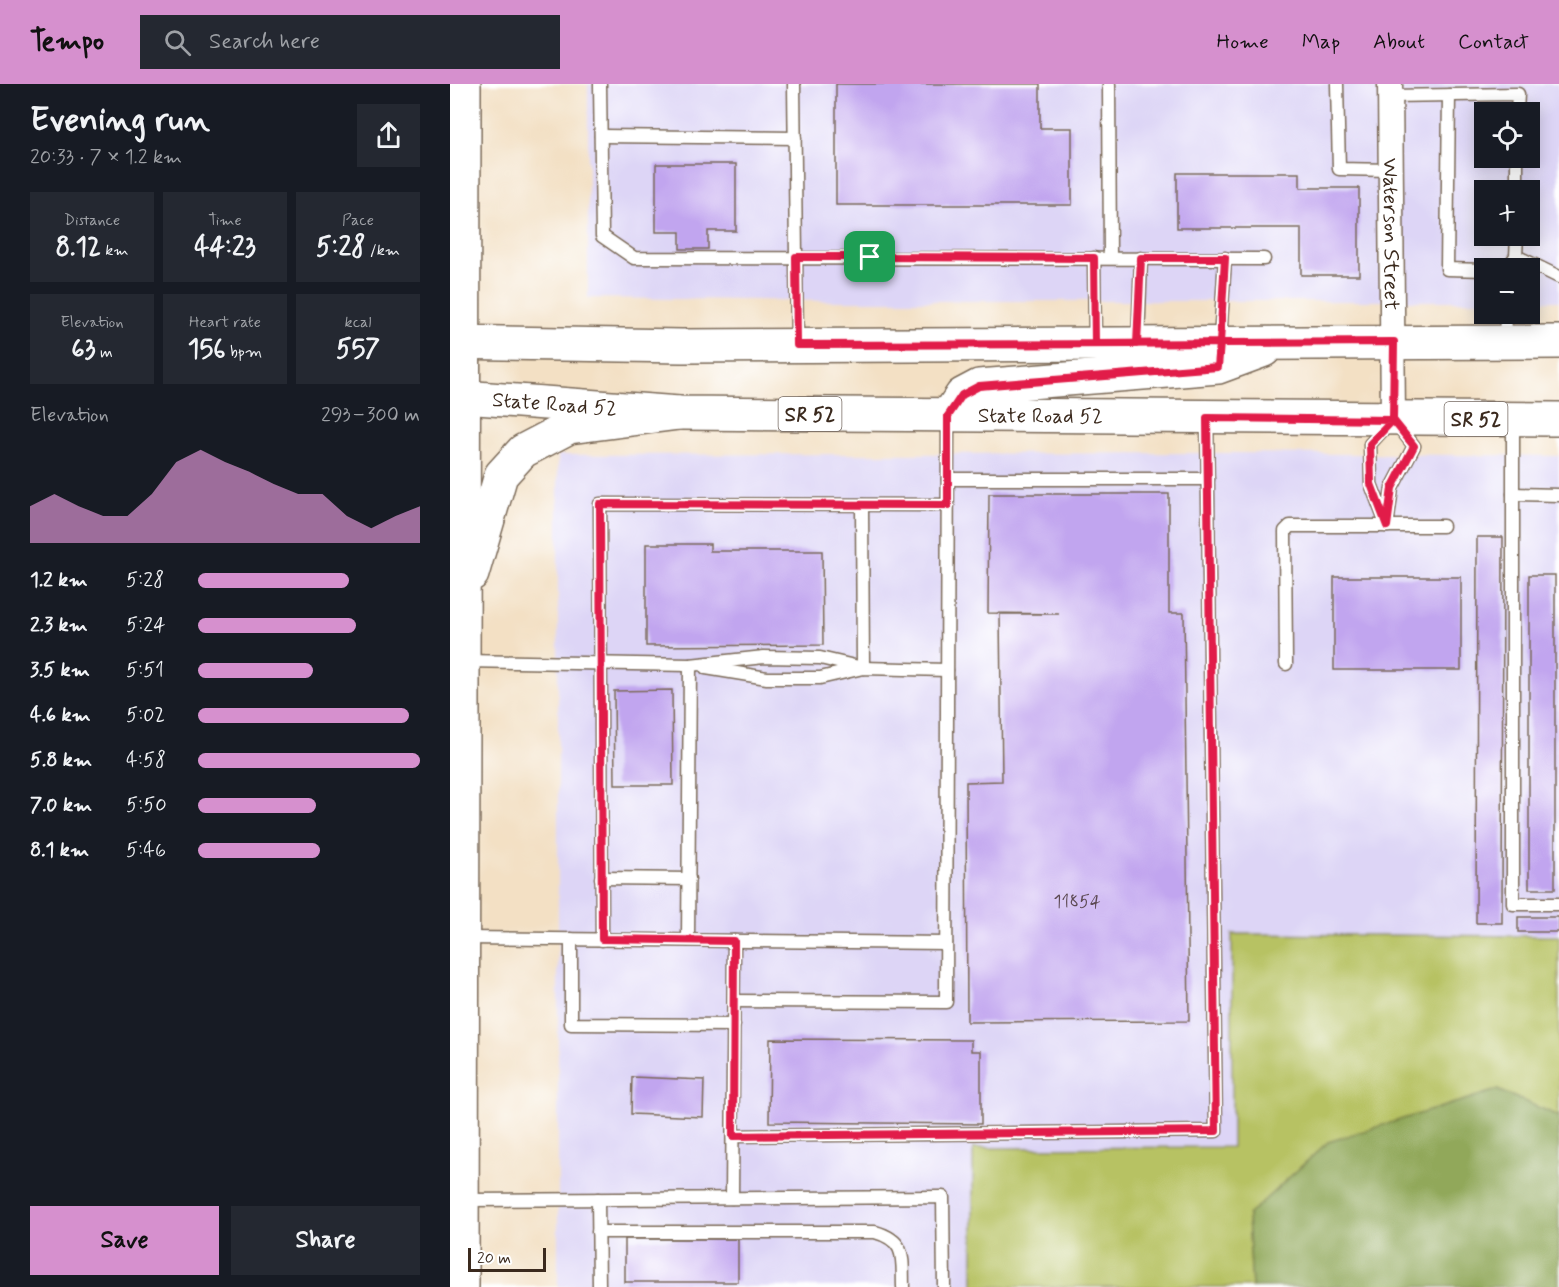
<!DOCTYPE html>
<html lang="en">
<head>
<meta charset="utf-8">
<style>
  :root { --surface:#171b24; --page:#242831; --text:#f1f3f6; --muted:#9ea1a6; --accent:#d690ce }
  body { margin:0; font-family:Mynerve,sans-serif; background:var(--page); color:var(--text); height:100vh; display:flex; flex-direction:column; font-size:22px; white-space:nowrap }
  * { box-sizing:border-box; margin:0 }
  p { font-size:20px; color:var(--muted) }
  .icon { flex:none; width:33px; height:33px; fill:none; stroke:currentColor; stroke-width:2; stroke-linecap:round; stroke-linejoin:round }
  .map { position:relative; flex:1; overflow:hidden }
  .panel { display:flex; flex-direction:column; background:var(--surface); width:450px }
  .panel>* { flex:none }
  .controls { position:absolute; left:1024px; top:18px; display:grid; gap:12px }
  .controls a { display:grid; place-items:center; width:66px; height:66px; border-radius:0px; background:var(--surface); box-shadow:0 3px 15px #0003; font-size:30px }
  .scale { position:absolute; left:18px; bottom:15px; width:78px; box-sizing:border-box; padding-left:6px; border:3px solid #3b2a1e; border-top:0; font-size:16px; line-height:21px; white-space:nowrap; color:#3b2a1e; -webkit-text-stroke:4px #fff; paint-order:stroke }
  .pin { position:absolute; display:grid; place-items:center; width:51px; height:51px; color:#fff; margin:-26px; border-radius:12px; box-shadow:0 3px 9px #0006 }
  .round { display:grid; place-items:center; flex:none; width:63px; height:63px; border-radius:0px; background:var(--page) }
  .head { display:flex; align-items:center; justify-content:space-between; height:102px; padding:0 30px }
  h1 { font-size:33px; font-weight:700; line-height:45px }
  .figures { display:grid; grid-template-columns:repeat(3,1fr); gap:9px; height:102px; padding:6px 30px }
  .figures div { display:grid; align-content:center; border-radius:0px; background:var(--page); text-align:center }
  .figures b { font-size:26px; font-weight:700 }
  .figures small { font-size:16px; font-weight:400 }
  .figures p { font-size:16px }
  .chart { height:168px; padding:12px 30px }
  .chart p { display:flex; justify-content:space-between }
  .chart svg { width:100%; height:108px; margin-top:6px; fill:var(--accent); opacity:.7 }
  .action { display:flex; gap:12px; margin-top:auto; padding:12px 30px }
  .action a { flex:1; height:69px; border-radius:0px; background:var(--accent); color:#111; font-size:24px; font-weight:700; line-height:69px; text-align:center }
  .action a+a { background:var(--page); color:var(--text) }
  ul { padding:0 30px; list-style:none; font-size:20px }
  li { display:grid; grid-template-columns:96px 72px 1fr; align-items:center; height:45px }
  li i { height:15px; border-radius:8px; background:var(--accent) }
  header { display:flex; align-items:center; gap:36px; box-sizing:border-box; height:84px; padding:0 30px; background:var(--accent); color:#111 }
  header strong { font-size:28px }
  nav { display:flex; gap:33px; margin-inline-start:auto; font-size:21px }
  .search { width:420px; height:54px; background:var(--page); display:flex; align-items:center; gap:15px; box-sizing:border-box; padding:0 21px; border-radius:0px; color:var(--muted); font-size:22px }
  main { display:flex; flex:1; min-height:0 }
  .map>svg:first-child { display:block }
</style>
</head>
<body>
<header>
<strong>Tempo</strong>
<div class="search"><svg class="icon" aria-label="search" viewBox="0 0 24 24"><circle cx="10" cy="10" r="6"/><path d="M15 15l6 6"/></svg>Search here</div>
<nav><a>Home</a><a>Map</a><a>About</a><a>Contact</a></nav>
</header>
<main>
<section class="panel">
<div class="head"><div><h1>Evening run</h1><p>20:33 · 7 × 1.2 km</p></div><a class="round"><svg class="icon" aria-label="share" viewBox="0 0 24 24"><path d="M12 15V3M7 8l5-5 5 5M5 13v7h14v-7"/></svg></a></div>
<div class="figures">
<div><p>Distance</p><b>8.12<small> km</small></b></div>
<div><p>Time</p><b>44:23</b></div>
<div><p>Pace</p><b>5:28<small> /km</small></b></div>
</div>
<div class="figures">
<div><p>Elevation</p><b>63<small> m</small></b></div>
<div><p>Heart rate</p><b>156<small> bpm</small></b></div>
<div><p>kcal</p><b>557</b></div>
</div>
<div class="chart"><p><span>Elevation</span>293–300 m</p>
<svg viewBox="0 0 160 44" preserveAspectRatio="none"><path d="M0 44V29L10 24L20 29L30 33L40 33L50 24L60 11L70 6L80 11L90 15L100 20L110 24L120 24L130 33L140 38L150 33L160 29V44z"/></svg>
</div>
<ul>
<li><b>1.2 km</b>5:28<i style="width:68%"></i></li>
<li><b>2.3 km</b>5:24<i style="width:71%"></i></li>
<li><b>3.5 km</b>5:51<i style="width:52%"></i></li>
<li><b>4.6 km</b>5:02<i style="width:95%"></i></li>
<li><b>5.8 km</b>4:58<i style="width:100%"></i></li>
<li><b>7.0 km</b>5:50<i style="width:53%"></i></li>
<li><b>8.1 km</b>5:46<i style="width:55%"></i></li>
</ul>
<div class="action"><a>Save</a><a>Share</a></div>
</section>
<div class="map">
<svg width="1109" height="1203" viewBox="0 0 1109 1203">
  <rect width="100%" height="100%" fill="#fff"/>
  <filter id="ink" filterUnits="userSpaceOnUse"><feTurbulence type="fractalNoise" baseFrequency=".0167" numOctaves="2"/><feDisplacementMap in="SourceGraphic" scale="12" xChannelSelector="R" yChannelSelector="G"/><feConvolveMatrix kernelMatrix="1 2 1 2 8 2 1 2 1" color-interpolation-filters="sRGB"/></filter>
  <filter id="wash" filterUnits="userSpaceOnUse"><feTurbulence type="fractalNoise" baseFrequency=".008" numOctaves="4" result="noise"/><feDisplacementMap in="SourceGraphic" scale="24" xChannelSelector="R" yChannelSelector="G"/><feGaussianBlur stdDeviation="1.35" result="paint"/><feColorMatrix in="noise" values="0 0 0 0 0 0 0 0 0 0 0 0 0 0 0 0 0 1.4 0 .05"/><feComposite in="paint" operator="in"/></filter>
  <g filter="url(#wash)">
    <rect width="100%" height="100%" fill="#f3e0c4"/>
    <!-- built -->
    <g fill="#ddd5f6" fill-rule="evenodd">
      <path d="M138 0H1109V217H1080V184H1035V217H386L138 214ZM1035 28H1080V74H1035ZM1035 106H1080V152H1035Z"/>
      <path d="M781 369 1109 372V852L782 850 783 1063 523 1064V1203H108V371Z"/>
    </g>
    <!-- green -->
    <path fill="#b7c264" stroke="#797641" stroke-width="1.5" d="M782 850 1109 852V1032L1047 1006 798 1131 802 1203H523V1064L782 1063Z"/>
    <!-- forest -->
    <path fill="#91a85a" stroke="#66693c" stroke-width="1.5" d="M1047 1006 1109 1032V1203H802L798 1131 878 1058Z"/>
    <g id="blocks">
      <!-- building -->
      <g fill="#c1a5ef">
        <path d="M386 0H590V44H622V121H386Z"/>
        <path d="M206 80H286V147H258V165H230V148H206Z"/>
        <path d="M727 89H850V104H909V191H851V144H727Z"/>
        <path d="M539 410H719V529H734L739 937 517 938 516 698 552 697 550 530H609L538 529Z"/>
        <path d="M1027 453H1053L1052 839H1026Z"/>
        <path d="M196 460H260V467H372L373 561 196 562Z"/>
        <rect x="1079" y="491" width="26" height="314"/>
        <rect x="884" y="493" width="127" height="93"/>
        <path d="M222 606 223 701H165L164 607Z"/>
        <rect x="1068" y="833" width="41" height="15"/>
        <path d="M320 955 521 956V967H531V1040L319 1038Z"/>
        <path d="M182 993 254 996 253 1033 181 1030Z"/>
        <rect x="175" y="1155" width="113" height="43"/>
      </g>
    </g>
  </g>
  <g filter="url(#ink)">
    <use href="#blocks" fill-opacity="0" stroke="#7b6a58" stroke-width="1.5"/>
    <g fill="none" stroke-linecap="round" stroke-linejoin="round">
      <defs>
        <g id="service">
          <path d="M150 0 152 152 184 174 814 175"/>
          <path d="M344 0 347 260"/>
          <path d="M659 0 660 174"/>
          <path d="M887 0 889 85 941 86"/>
          <path d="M999 11 997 185 1035 186"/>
          <path d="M940 12 1068 10 1067 28"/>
          <path d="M151 52 345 54"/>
          <path d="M1067 106V74"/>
          <path d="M1066 172 1109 193"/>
          <path d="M644 174 645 260"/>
          <path d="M1057 184 1066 172 1067 152"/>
          <path d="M770 257 775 174"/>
          <path d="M1055 258 1056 230"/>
          <path d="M688 259 691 174"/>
          <path d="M943 335 964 362 942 404 937 442 921 400 920 360Z"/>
          <path d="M1063 336V820H1109"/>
          <path d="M498 395H758"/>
          <path d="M1063 410 1109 411"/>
          <path d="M16 577 240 581 314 573 370 574 413 584 412 421"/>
          <path d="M836 580 835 447 840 442H993"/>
          <path d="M256 584 317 594H370L413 584 497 586"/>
          <path d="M151 794 239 795"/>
          <path d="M13 854 496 859"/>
          <path d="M121 855V940L284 941"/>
          <path d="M152 856 150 420 498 421"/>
          <path d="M238 856 240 581"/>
          <path d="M284 917 496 918 498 333"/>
          <path d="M283 1052 766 1047 757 334"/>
          <path d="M282 1114 284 857"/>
          <path d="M148 1115 149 1203"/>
          <path d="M12 1116 493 1113 494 1203"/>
          <path d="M148 1148H425C457 1157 452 1174 453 1203"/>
        </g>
        <g id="minor">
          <path id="s1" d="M940 0 943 335"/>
        </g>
        <g id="primary">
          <path d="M0 258 232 262 1109 258"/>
          <path id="s2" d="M0 312 229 329 1109 335"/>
          <path d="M498 332 512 311 529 302 768 283 814 266"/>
        </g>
        <g id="trunk">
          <path d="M22 490 51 391 73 367 119 343 229 329"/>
          <path d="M12 1203 14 0"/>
        </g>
      </defs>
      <!-- service casing -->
      <use href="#service" stroke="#7b6a58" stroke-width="15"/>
      <!-- minor casing -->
      <use href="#minor" stroke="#7b6a58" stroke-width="27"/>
      <!-- primary casing -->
      <use href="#primary" stroke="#7b6a58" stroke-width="36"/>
      <!-- trunk casing -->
      <use href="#trunk" stroke="#7b6a58" stroke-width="36"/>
      <!-- service -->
      <use href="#service" stroke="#fff" stroke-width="12"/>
      <!-- minor -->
      <use href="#minor" stroke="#fff" stroke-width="24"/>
      <!-- primary -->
      <use href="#primary" stroke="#fff" stroke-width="33"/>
      <!-- trunk -->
      <use href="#trunk" stroke="#fff" stroke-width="33"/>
    </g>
  </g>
  <g fill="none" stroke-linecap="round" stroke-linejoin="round" filter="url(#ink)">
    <defs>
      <path id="route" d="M420 173 644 174 645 260 770 259 768 283 529 302 512 311 498 332V421L150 420 152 855 284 857 283 1052 766 1047 757 334 943 336 920 360 921 400 937 442 942 404 964 362 943 336 944 258 770 259 775 174H691L687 260 347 261 346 173H420"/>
    </defs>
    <!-- route casing -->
    <use href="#route" stroke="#fff" stroke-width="12"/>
    <!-- route -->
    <use href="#route" stroke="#e11d48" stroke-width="8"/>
  </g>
  <g text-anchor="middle" stroke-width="5" stroke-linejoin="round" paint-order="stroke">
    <!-- number labels -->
    <g font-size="18" fill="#5c4952">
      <text x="627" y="823">11854</text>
    </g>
    <!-- shield labels -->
    <g fill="#fff" stroke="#766a62" stroke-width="1.5">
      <rect x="328.5" y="313" width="63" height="34" rx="4.5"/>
      <rect x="994.5" y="318" width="63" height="34" rx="4.5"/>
    </g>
    <g font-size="20" font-weight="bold" fill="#3b2a1e">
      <text x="360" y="337">SR 52</text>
      <text x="1026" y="342">SR 52</text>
    </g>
    <!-- street labels -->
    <g font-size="21" fill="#3b2a1e" stroke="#fff">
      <text dy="7" stroke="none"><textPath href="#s1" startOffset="150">Waterson Street</textPath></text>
      <text dy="7" stroke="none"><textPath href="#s2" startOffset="105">State Road 52</textPath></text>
      <text dy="7" stroke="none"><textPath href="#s2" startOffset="591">State Road 52</textPath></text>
    </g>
  </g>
</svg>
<div class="controls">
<a><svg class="icon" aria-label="locate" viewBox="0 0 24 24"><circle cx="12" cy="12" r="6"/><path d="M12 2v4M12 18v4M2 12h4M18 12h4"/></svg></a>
<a>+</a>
<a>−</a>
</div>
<div class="scale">20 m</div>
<div class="pin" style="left:420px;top:173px;background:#1e9e55"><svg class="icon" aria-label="arrive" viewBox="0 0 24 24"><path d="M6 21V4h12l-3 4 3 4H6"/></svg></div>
</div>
</main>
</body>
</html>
